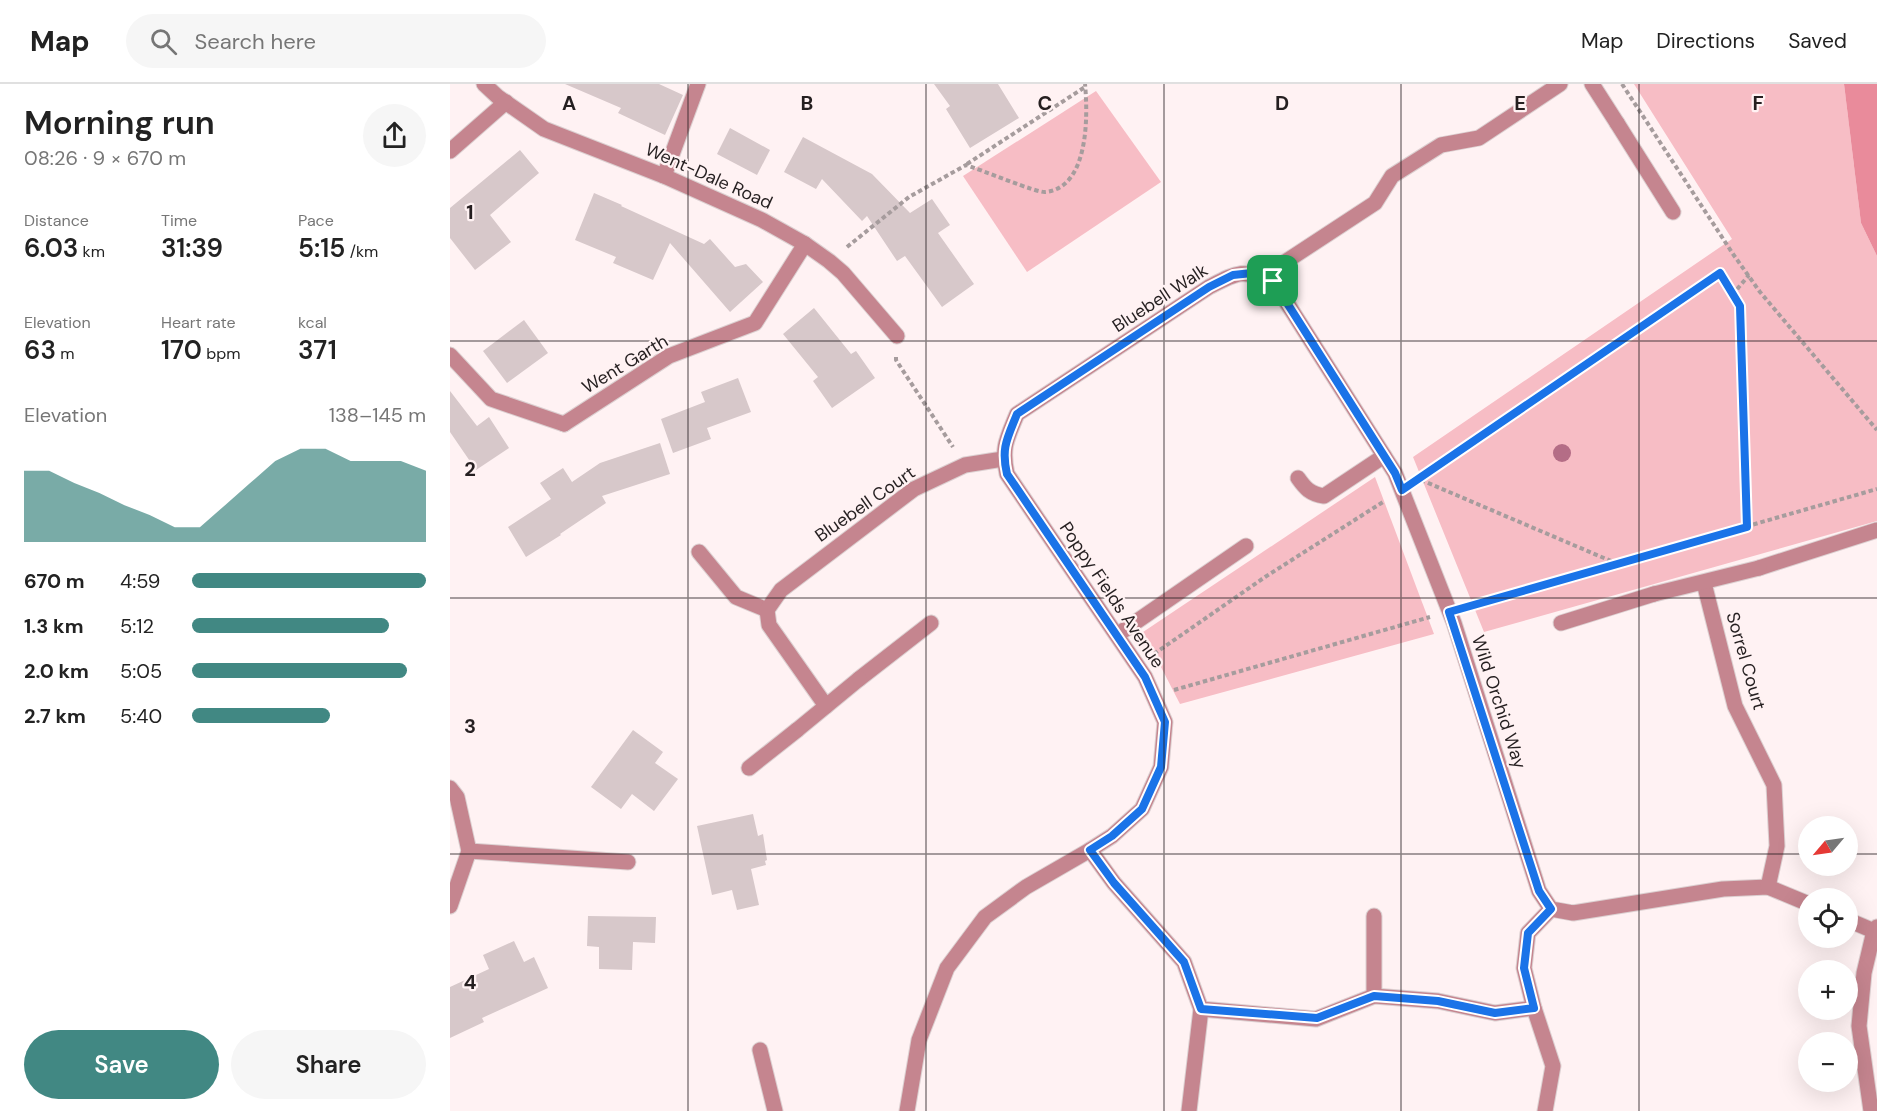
<!DOCTYPE html>
<html lang="en">
<head>
<meta charset="utf-8">
<style>
  :root { --surface:#fff; --page:#f6f6f6; --text:#222; --muted:#767676; --line:#e0e0e0; --accent:#418883 }
  body { margin:0; font-family:"DM Sans",sans-serif; background:var(--page); color:var(--text); height:100vh; display:flex; flex-direction:column; font-size:22px; white-space:nowrap }
  * { box-sizing:border-box; margin:0 }
  p { font-size:20px; color:var(--muted) }
  .icon { flex:none; width:33px; height:33px; fill:none; stroke:currentColor; stroke-width:2; stroke-linecap:round; stroke-linejoin:round }
  .map { position:relative; flex:1; overflow:hidden }
  .side { display:flex; flex-direction:column; background:var(--surface); width:450px }
  .side>* { flex:none }
  .needle { width:39px; rotate:241deg }
  .controls { position:absolute; left:1348px; top:732px; display:grid; gap:12px }
  .controls a { display:grid; place-items:center; width:60px; height:60px; border-radius:50%; background:var(--surface); box-shadow:0 6px 24px #0002; font-size:30px }
  .pin { position:absolute; display:grid; place-items:center; width:51px; height:51px; color:#fff; margin:-26px; border-radius:12px; box-shadow:0 3px 9px #0006 }
  .round { display:grid; place-items:center; flex:none; width:63px; height:63px; border-radius:32px; background:var(--page) }
  .overview { display:flex; align-items:center; justify-content:space-between; height:102px; padding:0 24px }
  h1 { font-size:33px; font-weight:600; line-height:45px }
  .metrics { display:grid; grid-template-columns:repeat(3,1fr); gap:9px; height:102px; padding:6px 24px }
  .metrics div { display:grid; align-content:center }
  .metrics b { font-size:26px; font-weight:600 }
  .metrics small { font-size:16px; font-weight:400 }
  .metrics p { font-size:16px }
  .chart { height:168px; padding:12px 24px }
  .chart p { display:flex; justify-content:space-between }
  .chart svg { width:100%; height:108px; margin-top:6px; fill:var(--accent); opacity:.7 }
  .button { display:flex; gap:12px; margin-top:auto; padding:12px 24px }
  .button a { flex:1; height:69px; border-radius:36px; background:var(--accent); color:#fff; font-size:24px; font-weight:600; line-height:69px; text-align:center }
  .button a+a { background:var(--page); color:var(--text) }
  ul { padding:0 24px; list-style:none; font-size:20px }
  li { display:grid; grid-template-columns:96px 72px 1fr; align-items:center; height:45px }
  li i { height:15px; border-radius:8px; background:var(--accent) }
  header { display:flex; align-items:center; gap:36px; box-sizing:border-box; height:84px; padding:0 30px; background:var(--surface); border-bottom:2px solid var(--line) }
  header strong { font-size:28px }
  nav { display:flex; gap:33px; margin-inline-start:auto; font-size:21px }
  .search { width:420px; height:54px; background:var(--page); display:flex; align-items:center; gap:15px; box-sizing:border-box; padding:0 21px; border-radius:33px; color:var(--muted); font-size:22px }
  main { display:flex; flex:1; min-height:0 }
  .map>svg:first-child { display:block }
</style>
</head>
<body>
<header>
<strong>Map</strong>
<div class="search"><svg class="icon" aria-label="search" viewBox="0 0 24 24"><circle cx="10" cy="10" r="6"/><path d="M15 15l6 6"/></svg>Search here</div>
<nav><a>Map</a><a>Directions</a><a>Saved</a></nav>
</header>
<main>
<section class="side">
<div class="overview"><div><h1>Morning run</h1><p>08:26 · 9 × 670 m</p></div><a class="round"><svg class="icon" aria-label="share" viewBox="0 0 24 24"><path d="M12 15V3M7 8l5-5 5 5M5 13v7h14v-7"/></svg></a></div>
<div class="metrics">
<div><p>Distance</p><b>6.03<small> km</small></b></div>
<div><p>Time</p><b>31:39</b></div>
<div><p>Pace</p><b>5:15<small> /km</small></b></div>
</div>
<div class="metrics">
<div><p>Elevation</p><b>63<small> m</small></b></div>
<div><p>Heart rate</p><b>170<small> bpm</small></b></div>
<div><p>kcal</p><b>371</b></div>
</div>
<div class="chart"><p><span>Elevation</span>138–145 m</p>
<svg viewBox="0 0 160 44" preserveAspectRatio="none"><path d="M0 44V15L10 15L20 20L30 24L40 29L50 33L60 38L70 38L80 29L90 20L100 11L110 6L120 6L130 11L140 11L150 11L160 15V44z"/></svg>
</div>
<ul>
<li><b>670 m</b>4:59<i style="width:100%"></i></li>
<li><b>1.3 km</b>5:12<i style="width:84%"></i></li>
<li><b>2.0 km</b>5:05<i style="width:92%"></i></li>
<li><b>2.7 km</b>5:40<i style="width:59%"></i></li>
</ul>
<div class="button"><a>Save</a><a>Share</a></div>
</section>
<div class="map">
<svg width="1427" height="1027" viewBox="0 0 1427 1027">
  <rect width="100%" height="100%" fill="#fff2f3"/>
  <!-- green -->
  <g fill="#f7bdc5">
    <path d="M1184 0H1394L1411 139 1427 172V437L1034 548 963 373 1282 155Z"/>
    <path d="M646 7 711 98 577 188 513 92Z"/>
    <path d="M925 393 984 550 730 620 693 548Z"/>
  </g>
  <!-- water -->
  <path fill="#e98b9b" d="M1394 0H1427V172L1411 139Z"/>
  <!-- building -->
  <g fill="#d7c8ca">
    <path d="M115 0H209L233 11 215 51 168 29 171 24Z"/>
    <path d="M484 0H548L569 34 520 64 496 25 500 22Z"/>
    <path d="M280 44 320 66 307 91 267 70Z"/>
    <path d="M353 53 422 90 460 129 482 115 500 141 488 149 524 200 492 223 455 172 447 177 417 132 412 137 372 95 366 105 334 88Z"/>
    <path d="M70 66 89 89 40 131 61 158 25 186 0 154V124Z"/>
    <path d="M144 109 172 121 171 122 254 160 260 155 285 183 296 180 313 198 280 228 220 159 203 196 163 179 166 173 125 156Z"/>
    <path d="M364 224 401 270 406 267 425 294 382 324 363 297 368 293 333 250Z"/>
    <path d="M74 236 98 269 57 299 33 267Z"/>
    <path d="M288 294 301 328 257 344 261 355 223 369 211 335 255 318 251 308Z"/>
    <path d="M0 307 27 342 39 333 59 364 26 386 0 348Z"/>
    <path d="M210 359 220 390 152 412 156 419 110 450 111 451 76 473 58 443 101 415 90 399 113 384 122 398 150 379Z"/>
    <path d="M183 646 213 668 205 679 228 695 204 727 182 710 171 725 141 703Z"/>
    <path d="M303 730 308 752 313 750 317 776 315 777 316 781 301 785 309 821 287 826 282 806 262 811 247 742Z"/>
    <path d="M138 832 206 833 205 859 183 858 182 886 149 885V863L137 862Z"/>
    <path d="M64 857 74 878 84 873 98 904 32 934 34 938 0 954V903L39 885 33 871Z"/>
  </g>
  <g fill="none" stroke-linecap="round" stroke-linejoin="round">
    <defs>
      <g id="lane">
        <path d="M1167 39 1223 128"/>
        <path d="M214 92 248 0"/>
        <path d="M0 271 41 315 114 340"/>
        <path d="M848 394C855 404 860 410 874 412L934 372"/>
        <path d="M1309 484 1427 446"/>
        <path d="M1111 539 1204 510"/>
        <path d="M667 551 796 462"/>
        <path d="M409 595 481 539"/>
        <path d="M299 684 347 646"/>
        <path d="M924 912V832"/>
      </g>
      <g id="street">
        <path d="M34 0 48 13 94 45 214 92 312 136 355 160 379 177 393 189 447 252"/>
        <path d="M1142 0 1167 39"/>
        <path d="M0 67 56 18"/>
        <path d="M823 197 945 389 1004 539 1089 807 1101 825 1123 829 1273 805 1318 803 1359 820"/>
        <path d="M823 197 835 178 925 119 942 92 991 61 1029 54 1110 0"/>
        <path d="M114 340 219 272 305 239 355 160"/>
        <path d="M249 468 286 513 317 526"/>
        <path d="M1254 499 1285 622 1324 701 1327 762 1318 803"/>
        <path d="M1204 510 1309 484"/>
        <path d="M376 622 319 541 317 526 331 506 464 405 515 381 553 375"/>
        <path d="M347 646 409 595"/>
        <path d="M0 704 7 713 19 767 0 822"/>
        <path d="M640 766 662 752 692 725 711 683 715 638 695 593 557 390C551 363 557 355 567 330L759 203C788 188 792 185 823 197"/>
        <path d="M19 767 178 778"/>
        <path d="M1398 836 1424 847"/>
        <path d="M751 925 866 935 924 912 988 917 1045 929 1084 924"/>
        <path d="M310 966 325 1027"/>
        <path d="M457 1027 469 956 497 884 535 833 576 803 640 766 664 799 734 878 751 925 739 1027"/>
        <path d="M1095 1027 1103 982 1084 924 1074 884 1078 849 1101 825"/>
        <path d="M1421 1027 1409 942 1414 889 1424 847 1427 843"/>
      </g>
    </defs>
    <!-- lane casing -->
    <use href="#lane" stroke="#dcd0d1" stroke-width="17"/>
    <!-- street casing -->
    <use href="#street" stroke="#dcd0d1" stroke-width="17"/>
    <!-- path -->
    <g stroke="#a69c9d" stroke-width="4" stroke-dasharray="4.5 3" stroke-linecap="butt">
      <path d="M1172 0 1283 170 1310 208 1427 346"/>
      <path d="M517 80 635 3"/>
      <path d="M397 163 459 113 516 81C529 85 587 109 595 108 639 104 638 32 635 0"/>
      <path d="M1284 212 1288 204 1299 191"/>
      <path d="M446 273V276L503 363"/>
      <path d="M969 394 1270 189 1290 222 1297 443"/>
      <path d="M971 396 1168 480"/>
      <path d="M1022 521 1427 405"/>
      <path d="M704 570 815 493 933 418"/>
      <path d="M724 606 980 533"/>
    </g>
    <!-- lane -->
    <use href="#lane" stroke="#c5858f" stroke-width="15"/>
    <!-- street -->
    <use href="#street" stroke="#c5858f" stroke-width="15"/>
  </g>
  <!-- trees -->
  <circle fill="#b46d86" cx="1112" cy="369" r="9"/>
  <g fill="none" stroke-linecap="round" stroke-linejoin="round">
    <defs>
      <path id="route" d="M802 189 823 197 945 389 952 406 1270 189 1290 222 1297 443 999 528 1089 807 1101 825 1078 849 1074 884 1084 924 1045 929 988 917 924 912 867 934 751 925 734 878 664 799 640 766 662 752 692 725 711 683 715 638 695 593 557 390C551 364 557 355 567 330L759 203 783 191Z"/>
    </defs>
    <!-- route casing -->
    <use href="#route" stroke="#fff" stroke-width="12"/>
    <!-- route -->
    <use href="#route" stroke="#1a73e8" stroke-width="8"/>
  </g>
  <!-- grid -->
  <path fill="none" stroke="#251f20" stroke-width="1.5" stroke-opacity="0.55" d="M238 0V1027M476 0V1027M714 0V1027M951 0V1027M1189 0V1027M0 257H1427M0 514H1427M0 770H1359M1398 770H1427"/>
  <g text-anchor="middle" stroke-width="4.5" stroke-linejoin="round" paint-order="stroke">
    <!-- street labels -->
    <g font-size="18" fill="#251f20" stroke="#fff2f3">
      <text transform="translate(259 92) rotate(24)" y="6">Went-Dale Road</text>
      <text transform="translate(710 214) rotate(-33)" y="6">Bluebell Walk</text>
      <text transform="translate(175 280) rotate(-31)" y="6">Went Garth</text>
      <text transform="translate(415 420) rotate(-35)" y="6">Bluebell Court</text>
      <text transform="translate(662 511) rotate(56)" y="6">Poppy Fields Avenue</text>
      <text transform="translate(1296 577) rotate(74)" y="6">Sorrel Court</text>
      <text transform="translate(1049 618) rotate(72)" y="6">Wild Orchid Way</text>
    </g>
  </g>
  <g font-size="20" text-anchor="middle" font-weight="bold" fill="#251f20" stroke="#fff2f3" stroke-width="4.5" stroke-linejoin="round" paint-order="stroke">
    <text x="119" y="26">A</text>
    <text x="357" y="26">B</text>
    <text x="595" y="26">C</text>
    <text x="832" y="26">D</text>
    <text x="1070" y="26">E</text>
    <text x="1308" y="26">F</text>
    <text x="20" y="135">1</text>
    <text x="20" y="392">2</text>
    <text x="20" y="649">3</text>
    <text x="20" y="905">4</text>
  </g>
</svg>
<div class="controls">
<a><svg class="needle" viewBox="-14 -14 28 28"><path d="M0-13l5 13h-10z" fill="#e53935"/><path d="M0 13l5-13h-10z" fill="#767676"/></svg></a>
<a><svg class="icon" aria-label="locate" viewBox="0 0 24 24"><circle cx="12" cy="12" r="6"/><path d="M12 2v4M12 18v4M2 12h4M18 12h4"/></svg></a>
<a>+</a>
<a>−</a>
</div>
<div class="pin" style="left:823px;top:197px;background:#1e9e55"><svg class="icon" aria-label="arrive" viewBox="0 0 24 24"><path d="M6 21V4h12l-3 4 3 4H6"/></svg></div>
</div>
</main>
</body>
</html>
